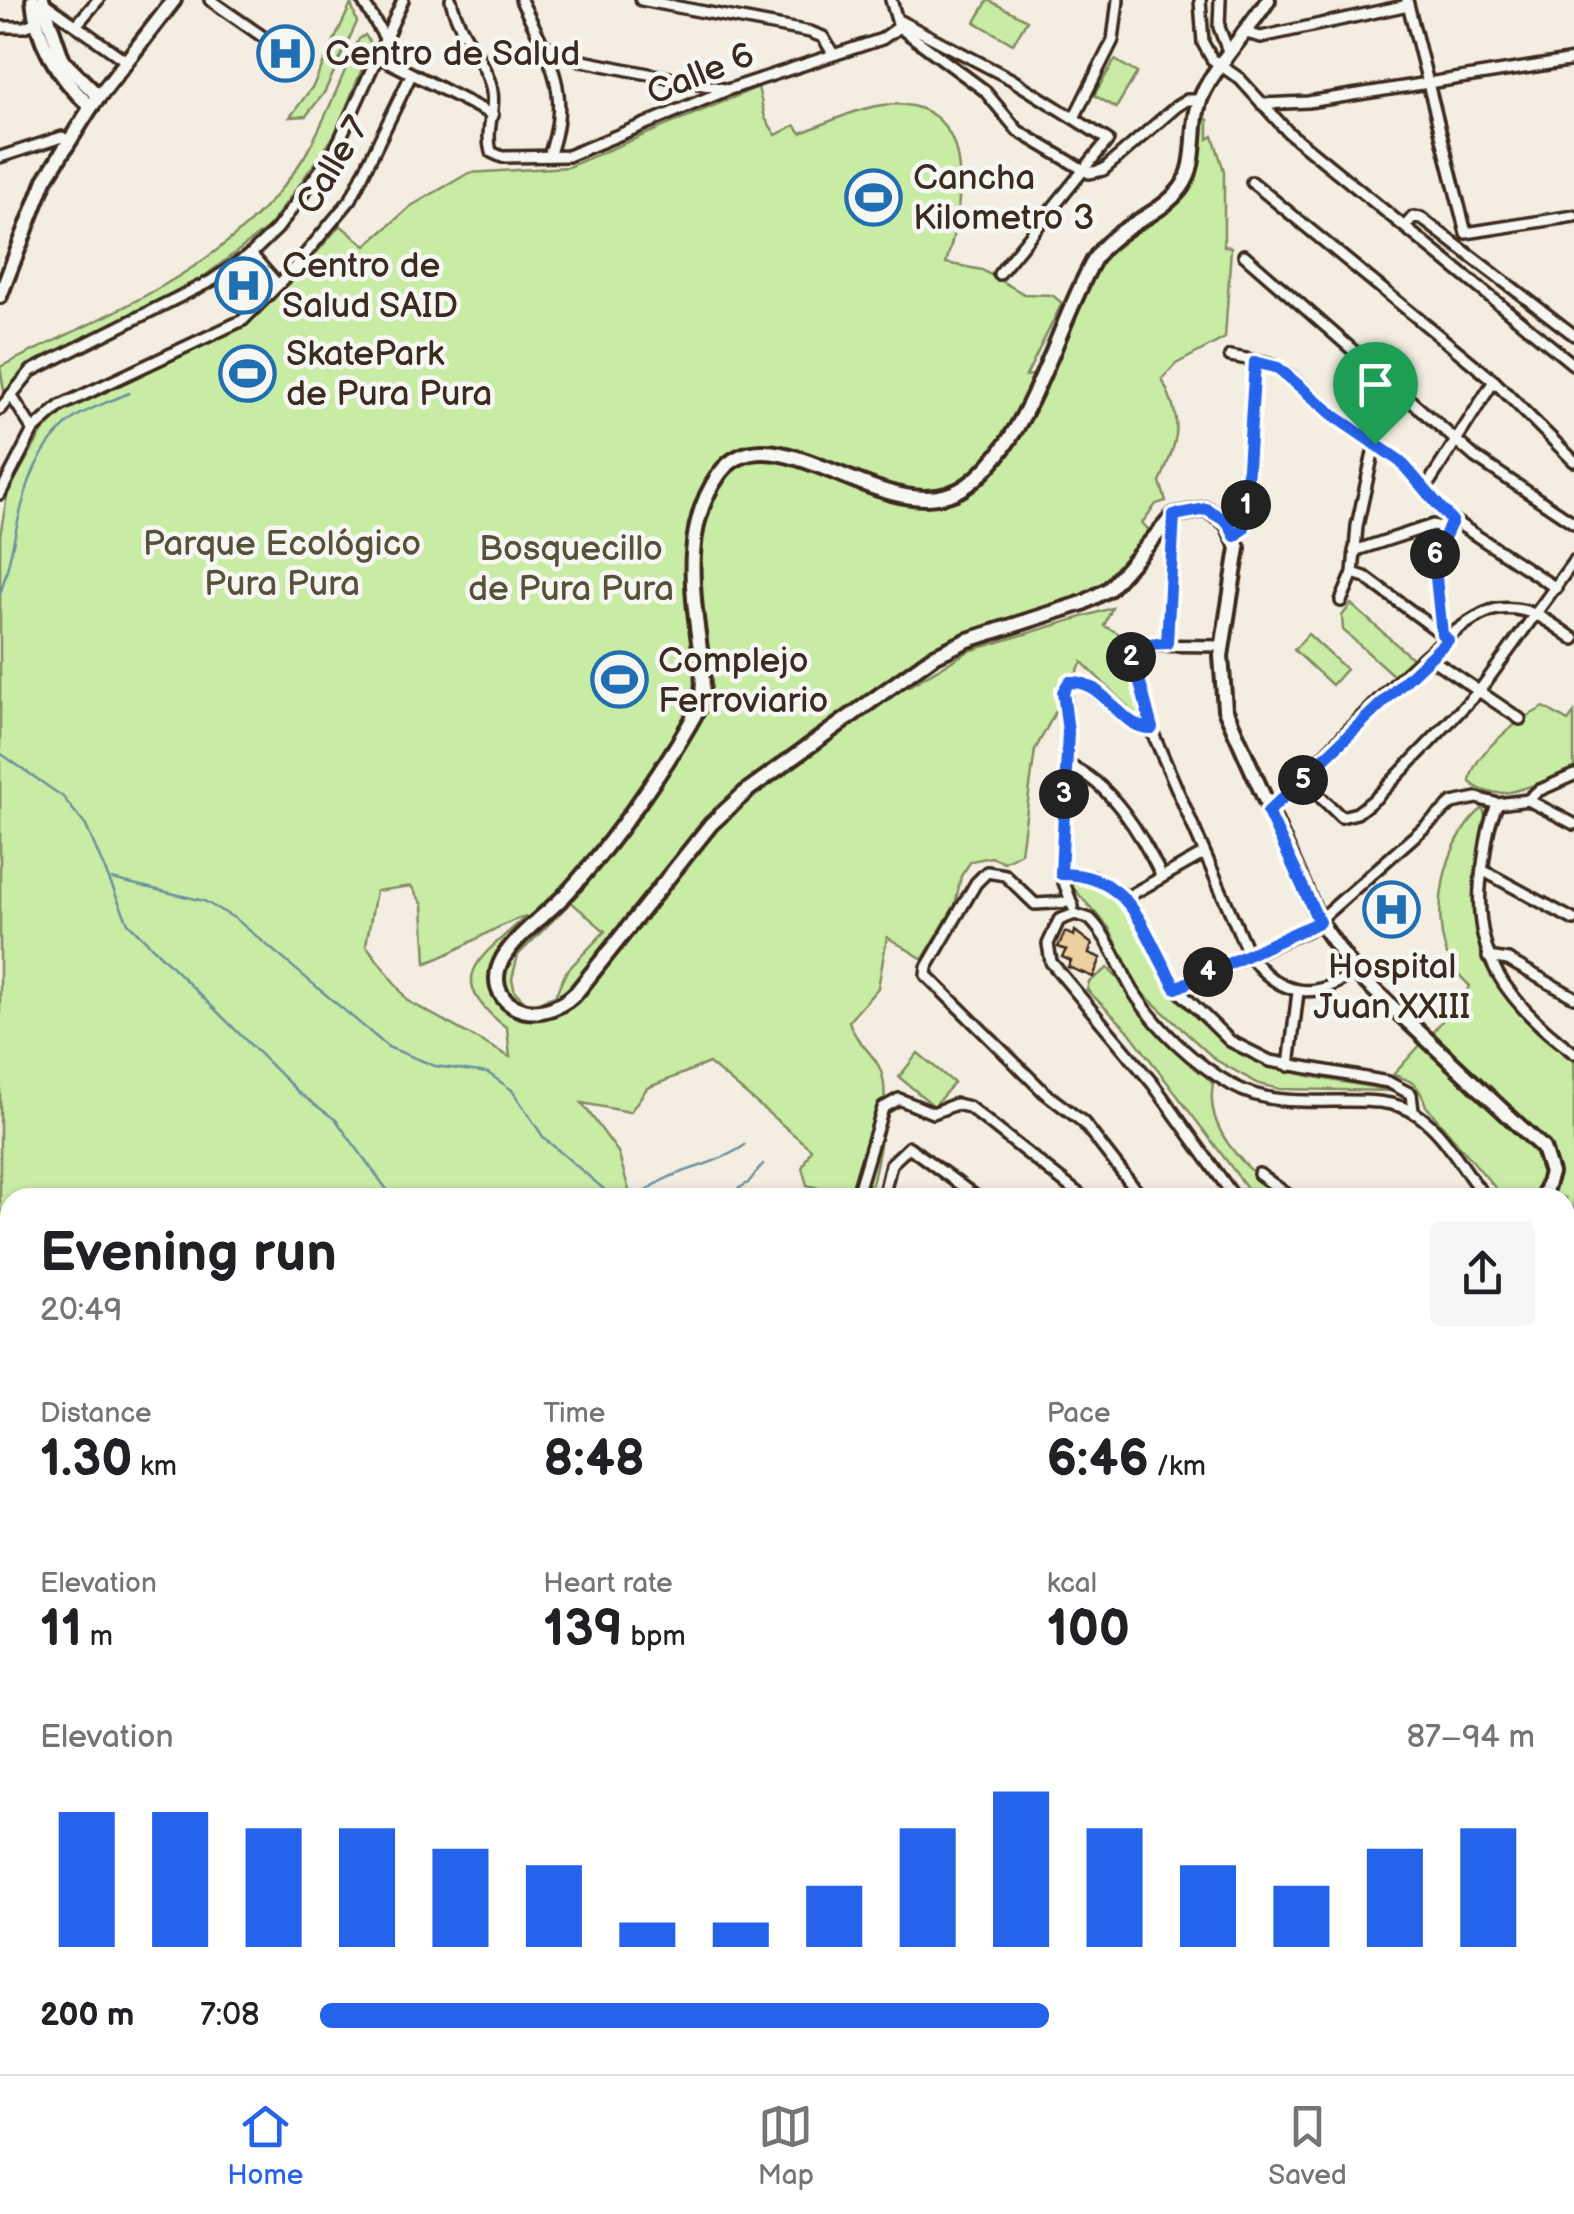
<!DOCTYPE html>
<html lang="en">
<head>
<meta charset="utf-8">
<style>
  :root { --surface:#fff; --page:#f6f6f6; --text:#202124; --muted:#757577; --line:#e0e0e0; --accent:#2563eb }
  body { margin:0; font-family:"Balsamiq Sans",sans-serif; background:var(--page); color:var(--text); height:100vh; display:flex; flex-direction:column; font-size:38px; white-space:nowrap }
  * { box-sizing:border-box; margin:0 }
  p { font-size:32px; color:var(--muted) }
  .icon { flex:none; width:55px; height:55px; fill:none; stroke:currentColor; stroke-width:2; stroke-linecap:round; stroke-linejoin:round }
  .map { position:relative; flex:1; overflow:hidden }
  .drawer { position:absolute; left:0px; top:1188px; width:1575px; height:888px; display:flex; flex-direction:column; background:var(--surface); border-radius:30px 30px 0 0; box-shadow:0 2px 8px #0004 }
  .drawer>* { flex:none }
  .pin { position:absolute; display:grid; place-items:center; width:85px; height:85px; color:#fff; margin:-102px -42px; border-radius:50% 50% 50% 0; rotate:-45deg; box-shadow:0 0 10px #0007 }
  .pin .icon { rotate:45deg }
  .km { position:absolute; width:50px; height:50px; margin:-25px; border-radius:50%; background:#222; color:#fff; font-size:28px; line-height:50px; text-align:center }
  .round { display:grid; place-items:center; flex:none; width:105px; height:105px; border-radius:10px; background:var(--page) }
  .head { display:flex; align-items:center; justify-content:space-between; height:170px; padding:0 40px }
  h1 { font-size:55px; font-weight:700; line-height:75px }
  .figures { display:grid; grid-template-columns:repeat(3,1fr); gap:15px; height:170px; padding:10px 40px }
  .figures div { display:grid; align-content:center }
  .figures b { font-size:50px; font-weight:700 }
  .figures small { font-size:28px; font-weight:400 }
  .figures p { font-size:28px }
  .chart { height:280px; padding:20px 40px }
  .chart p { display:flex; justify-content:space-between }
  .chart svg { width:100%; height:180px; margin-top:10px; stroke:var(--accent); stroke-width:6 }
  ul { padding:0 40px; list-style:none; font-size:32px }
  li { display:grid; grid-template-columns:160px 120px 1fr; align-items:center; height:75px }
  li i { height:25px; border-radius:12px; background:var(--accent) }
  .tab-bar { display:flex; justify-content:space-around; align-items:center; height:140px; border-top:2px solid var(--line); background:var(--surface); font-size:28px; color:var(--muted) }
  .tab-bar a { display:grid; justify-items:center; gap:5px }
  .tab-bar .active { color:var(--accent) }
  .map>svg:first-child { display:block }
</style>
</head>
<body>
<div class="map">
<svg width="1574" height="2074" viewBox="0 0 1574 2074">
  <rect width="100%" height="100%" fill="#f4eee2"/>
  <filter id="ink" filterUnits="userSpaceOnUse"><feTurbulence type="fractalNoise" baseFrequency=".01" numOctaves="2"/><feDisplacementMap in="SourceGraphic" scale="20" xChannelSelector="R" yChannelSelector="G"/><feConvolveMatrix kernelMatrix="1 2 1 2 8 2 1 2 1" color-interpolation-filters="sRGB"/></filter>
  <g filter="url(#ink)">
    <!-- green -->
    <g fill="#c9eca5" stroke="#828b62" stroke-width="2.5" fill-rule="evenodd">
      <path d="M988 0 1027 20 1013 44 975 22Z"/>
      <path d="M351 4 357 22 324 93 306 116 290 117 313 86Z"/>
      <path d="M365 35 372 45 334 136 268 228 202 278 25 369 5 397 0 367C111 312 236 267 304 157 326 121 341 77 359 39Z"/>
      <path d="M1115 60 1137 73 1116 108 1094 95Z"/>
      <path d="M758 87 765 118 776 135 795 125 801 133C832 121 872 100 906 105 979 115 961 215 946 263L982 270 1024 294 1052 295 1062 303 1026 376 1046 373 1104 258 1187 191 1196 175 1204 115 1208 120V139L1213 136 1224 171V246L1231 247 1225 338 1176 364 1162 379C1184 425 1179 436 1160 482L1166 501 1156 504 1142 523 1151 532 1112 577 1084 596 959 636 898 672 909 686 969 651 1112 608 1104 626 1122 635 1142 721 1082 662 1035 750 1021 853 1004 862 991 857 971 861 961 876 955 905 923 959 887 937 878 988 849 1021C854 1042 877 1055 882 1074 890 1103 879 1154 872 1184L825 1190 807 1185 802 1168 811 1149 709 1063 647 1088 630 1112 582 1103 618 1152 631 1197 10 1198V2065H266L254 2074H0V535L8 491 44 429 63 412 247 324 284 285 292 282 340 225 366 246 411 206 469 173 568 167ZM411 886 423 905 426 963C462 951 490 927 526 916 485 956 438 976 507 1028L510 1057 408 1001 366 945 376 891ZM571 902 605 931 566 972 555 996 529 1005 515 992 512 979 518 955Z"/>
      <path d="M1351 604 1414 660 1396 678 1343 630 1342 616Z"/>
      <path d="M1308 634 1346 669 1332 685 1294 650Z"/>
      <path d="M1544 707 1568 721 1574 713V768C1545 779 1497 809 1470 782 1472 753 1520 719 1544 707Z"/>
      <path d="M1483 808 1486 820C1469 899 1464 950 1521 1015 1538 1034 1550 1046 1574 1057V1251L1565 1242V1198L1552 1197 1558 1169 1550 1147 1433 1032 1470 986C1463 979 1454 971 1450 962 1429 916 1443 840 1483 808Z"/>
      <path d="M1067 881C1138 887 1137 937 1172 988 1188 1013 1215 1035 1240 1050 1283 1078 1345 1081 1395 1091L1280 1089 1259 1084 1216 1060 1139 990 1109 928Z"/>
      <path d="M1108 968 1213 1084C1204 1132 1247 1167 1280 1197H1254L1127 1029 1087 990 1089 982Z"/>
      <path d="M1423 1042 1534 1152 1544 1174 1537 1195 1503 1197 1426 1106C1420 1086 1413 1080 1393 1075Z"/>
      <path d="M918 1053 954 1083 934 1106 899 1077Z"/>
    </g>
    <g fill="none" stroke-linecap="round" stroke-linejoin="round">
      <!-- stream -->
      <g stroke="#6c929b" stroke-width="2.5">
        <path d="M0 594C21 532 17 463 73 419 88 408 112 401 129 393"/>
        <path d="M0 753 63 797 86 826 128 923 299 1093 336 1120 393 1198"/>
        <path d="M112 879 204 901 236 919 388 1047 435 1066 488 1073 512 1090 544 1138 606 1191 679 1198"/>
        <path d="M648 1190C673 1169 712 1168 745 1145"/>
        <path d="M722 1198 748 1183 763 1164"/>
        <path d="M0 2022 10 2059"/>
        <path d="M12 2065 14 2074"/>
      </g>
    </g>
    <!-- building -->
    <path fill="#ecd0a0" stroke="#3b2a1e" stroke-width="2.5" d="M1075 931 1092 944 1089 953 1101 958 1093 977 1068 967 1071 961 1062 957 1066 950 1058 947 1065 932 1074 936Z"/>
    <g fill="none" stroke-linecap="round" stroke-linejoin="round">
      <defs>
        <g id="street">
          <path d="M210 0 269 41"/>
          <path d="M362 0 385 38"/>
          <path d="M451 0C458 31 479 52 489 80 499 105 484 128 491 152L502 157 568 156 727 90 882 39 899 27 891 0"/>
          <path d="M521 0C549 59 573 91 549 156"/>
          <path d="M641 0 810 32 823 37 832 52"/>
          <path d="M1200 0 1203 43 1212 59 1240 79 1288 132 1574 365"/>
          <path d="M1220 0 1219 27 1229 54"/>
          <path d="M1407 0 1466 233 1574 216"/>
          <path d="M43 2 126 61"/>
          <path d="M900 21 1011 79 1108 140 999 274"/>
          <path d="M78 23 98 0"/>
          <path d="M0 27H24L37 22"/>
          <path d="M899 27 984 90 1018 131 1089 173 1103 170 1177 106 1187 100H1200"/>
          <path d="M1246 33 1261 37 1408 5"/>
          <path d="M545 46 583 61 724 89"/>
          <path d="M377 56 493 115"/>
          <path d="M1262 104 1308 102 1574 60"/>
          <path d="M1075 116 1113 40 1118 0"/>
          <path d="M0 157 62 137 69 142"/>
          <path d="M1252 182 1494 381 1574 461"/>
          <path d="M1406 225 1413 217 1421 218 1574 335"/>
          <path d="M251 254 278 285"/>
          <path d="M1244 255 1475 457 1574 523"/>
          <path d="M1230 356 1269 363 1289 375 1337 417 1400 461 1445 515 1556 588"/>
          <path d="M11 395 33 430"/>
          <path d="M0 409 31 371 211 281 251 254 277 229 335 150 403 0"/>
          <path d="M1425 489 1494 381"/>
          <path d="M0 494 33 430 60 406 243 320 288 275 351 199 411 75"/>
          <path d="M1235 536 1244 528 1255 362"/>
          <path d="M1354 551 1433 525 1448 529"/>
          <path d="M1353 573 1365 577 1442 634"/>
          <path d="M1341 601 1353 573 1357 526 1375 444"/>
          <path d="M1442 634 1434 559 1453 521"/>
          <path d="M1167 643 1174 516"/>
          <path d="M1222 646 1130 645 1151 729 1248 953C1276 994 1314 1004 1354 971"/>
          <path d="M1427 656 1520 719"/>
          <path d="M1067 765C1111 782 1142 836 1162 877"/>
          <path d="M1303 780 1341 817 1357 813 1376 798 1480 690 1574 561"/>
          <path d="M1528 800 1538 791 1574 775"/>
          <path d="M1268 812C1313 770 1447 616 1498 609 1530 605 1550 622 1574 639"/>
          <path d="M1574 824 1528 800 1498 804C1488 822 1486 844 1483 864 1467 952 1506 1002 1574 1053"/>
          <path d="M1482 870 1574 920"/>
          <path d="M1061 874 1092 877 1127 897 1176 988 1230 1041 1270 1061 1388 1082 1411 1094 1413 1111"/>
          <path d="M1127 897 1203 854"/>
          <path d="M1071 902 1035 904 1005 875 987 872 976 883 927 967 926 975 1045 1093 1083 1122 1142 1198"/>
          <path d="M1073 907 1061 874 1068 732 1064 687 1074 681C1104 686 1123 729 1151 729"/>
          <path d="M1488 957 1508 960 1574 997"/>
          <path d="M1176 988 1308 930 1452 803 1477 798 1498 804"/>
          <path d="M1289 1066 1298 992"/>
          <path d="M1259 1174 1292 1198"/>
          <path d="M856 1198 883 1108 899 1099 933 1113 956 1104 969 1107 1084 1198"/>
          <path d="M883 1198 891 1164 909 1147 978 1198"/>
          <path d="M1235 1198 1153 1084 1051 962 1048 944 1059 920 1075 914 1090 919C1110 939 1119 967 1133 991 1156 1028 1195 1064 1232 1085 1291 1119 1374 1084 1418 1115 1448 1136 1463 1171 1486 1198"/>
          <path d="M1565 1286 1574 1294"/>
          <path d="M1565 1378 1574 1384"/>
          <path d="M1565 1418 1573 1434 1565 1470"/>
          <path d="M1565 1583 1574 1594"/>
          <path d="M995 2065 1005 2074"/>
          <path d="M1076 2065 1084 2074"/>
          <path d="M779 2074 788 2065"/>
          <path d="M861 2074 871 2065"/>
          <path d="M934 2074 942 2065"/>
          <path d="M946 2074 955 2065"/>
          <path d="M1156 2074 1164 2065"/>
          <path d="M1382 2074 1384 2065"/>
          <path d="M1437 2074 1440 2065"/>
          <path d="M1499 2074 1502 2065"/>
        </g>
        <g id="secondary">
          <path d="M33 0C37 44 59 78 91 107"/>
          <path d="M42 0 63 61 99 97"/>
          <path d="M1268 0C1250 28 1216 65 1203 93 1188 123 1201 161 1181 188 1158 218 1114 226 1094 260 1055 329 1033 435 969 484 894 541 774 401 720 473 682 525 692 590 700 649 702 670 706 689 698 709 667 766 612 844 568 892 549 913 517 934 503 958 479 1000 532 1034 576 993L711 824 748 790 934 656 968 640 1083 603 1109 589 1174 515 1206 509 1227 523 1238 548 1221 656 1225 709 1319 921 1354 971 1543 1148 1551 1173 1543 1198"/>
          <path d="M0 296 45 180 91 107 174 0"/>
          <path d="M1565 1251 1574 1260"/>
        </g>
        <g id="highway">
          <path d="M0 1793 10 1791"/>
          <path d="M0 1809 10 1806"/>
          <path d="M1565 1832 1574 1862"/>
          <path d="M1565 1893 1574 1924"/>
        </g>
      </defs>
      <!-- street casing -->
      <use href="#street" stroke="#3b2a1e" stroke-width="16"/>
      <!-- secondary casing -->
      <use href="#secondary" stroke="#3b2a1e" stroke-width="20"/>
      <!-- highway casing -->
      <use href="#highway" stroke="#3b2a1e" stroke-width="25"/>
      <!-- street -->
      <use href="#street" stroke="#f6f6f2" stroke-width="9"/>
      <!-- secondary -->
      <use href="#secondary" stroke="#f6f6f2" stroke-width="12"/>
      <!-- highway -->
      <use href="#highway" stroke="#fbddab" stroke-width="18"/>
    </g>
  </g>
  <g fill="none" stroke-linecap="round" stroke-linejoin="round" filter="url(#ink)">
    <defs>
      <path id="route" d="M1255 362 1278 368 1337 418 1400 461 1452 521 1434 559 1442 634 1448 640 1268 812 1319 922 1176 988C1143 935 1135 874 1061 874L1068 732 1063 692 1069 682C1105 679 1120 730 1152 728L1130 645 1167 643 1174 515 1206 509 1228 522 1235 536 1244 528Z"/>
    </defs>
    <!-- route casing -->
    <use href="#route" stroke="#fff" stroke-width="20"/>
    <!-- route -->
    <use href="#route" stroke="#2563eb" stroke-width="12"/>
  </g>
  <!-- icons -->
  <defs>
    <symbol id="hospital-ring" viewBox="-11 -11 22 22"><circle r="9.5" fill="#f6f6f2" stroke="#1f6fb2" stroke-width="1.5"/><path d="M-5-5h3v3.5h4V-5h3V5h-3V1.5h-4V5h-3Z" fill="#1f6fb2"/></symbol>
    <symbol id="stadium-ring" viewBox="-11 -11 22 22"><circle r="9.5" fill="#f6f6f2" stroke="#1f6fb2" stroke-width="1.5"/><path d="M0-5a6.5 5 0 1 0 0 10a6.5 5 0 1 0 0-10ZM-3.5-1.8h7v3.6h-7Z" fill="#1f6fb2"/></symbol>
  </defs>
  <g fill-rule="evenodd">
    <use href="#hospital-ring" x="254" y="22" width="63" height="63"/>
    <use href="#stadium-ring" x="842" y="166" width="63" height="63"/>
    <use href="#hospital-ring" x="212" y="254" width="63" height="63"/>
    <use href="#stadium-ring" x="216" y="342" width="63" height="63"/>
    <use href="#stadium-ring" x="588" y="648" width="63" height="63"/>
    <use href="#hospital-ring" x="1360" y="878" width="63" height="63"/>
  </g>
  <g text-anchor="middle" stroke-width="9" stroke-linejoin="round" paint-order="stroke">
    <!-- poi labels -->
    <g font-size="35" fill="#3b2a1e" stroke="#f6f6f2" text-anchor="start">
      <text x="325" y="65">Centro de Salud</text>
      <text x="913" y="189">Cancha<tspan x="913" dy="40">Kilometro 3</tspan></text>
      <text x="282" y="277">Centro de<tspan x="282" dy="40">Salud SAID</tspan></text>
      <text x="286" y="365">SkatePark<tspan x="286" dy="40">de Pura Pura</tspan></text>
      <text x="658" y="672">Complejo<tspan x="658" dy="40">Ferroviario</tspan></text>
      <text x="1392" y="978" text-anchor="middle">Hospital<tspan x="1392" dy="40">Juan XXIII</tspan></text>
    </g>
    <!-- street labels -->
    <g font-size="35" fill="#3b2a1e" stroke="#f6f6f2">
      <text transform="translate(700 73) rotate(-22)" y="12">Calle 6</text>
      <text transform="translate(332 165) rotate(-59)" y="12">Calle 7</text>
    </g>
    <!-- park labels -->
    <g font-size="35" fill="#575139" stroke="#f6f6f2">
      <text x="282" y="555">Parque Ecológico<tspan x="282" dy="40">Pura Pura</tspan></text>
      <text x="571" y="560">Bosquecillo<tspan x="571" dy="40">de Pura Pura</tspan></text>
    </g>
  </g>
</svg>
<div class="pin" style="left:1375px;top:444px;background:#1e9e55"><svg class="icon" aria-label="arrive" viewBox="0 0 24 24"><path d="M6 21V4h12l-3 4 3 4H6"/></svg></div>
<b class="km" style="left:1246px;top:505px">1</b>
<b class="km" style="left:1131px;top:657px">2</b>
<b class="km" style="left:1064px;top:794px">3</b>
<b class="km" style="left:1208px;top:972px">4</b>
<b class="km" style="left:1303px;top:780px">5</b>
<b class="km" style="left:1435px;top:554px">6</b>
<section class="drawer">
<div class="head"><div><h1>Evening run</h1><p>20:49</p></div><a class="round"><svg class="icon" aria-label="share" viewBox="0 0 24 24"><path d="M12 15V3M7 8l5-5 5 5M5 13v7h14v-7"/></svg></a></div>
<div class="figures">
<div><p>Distance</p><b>1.30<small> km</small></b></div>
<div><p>Time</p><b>8:48</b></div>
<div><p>Pace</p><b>6:46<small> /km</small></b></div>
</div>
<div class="figures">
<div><p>Elevation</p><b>11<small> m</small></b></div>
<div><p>Heart rate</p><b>139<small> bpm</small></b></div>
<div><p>kcal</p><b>100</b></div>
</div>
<div class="chart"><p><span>Elevation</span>87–94 m</p>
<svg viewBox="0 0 160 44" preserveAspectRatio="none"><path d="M5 44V11M15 44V11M25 44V15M35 44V15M45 44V20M55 44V24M65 44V38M75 44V38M85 44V29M95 44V15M105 44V6M115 44V15M125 44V24M135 44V29M145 44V20M155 44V15"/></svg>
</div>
<ul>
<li><b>200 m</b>7:08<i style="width:60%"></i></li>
</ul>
</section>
</div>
<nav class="tab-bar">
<a class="active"><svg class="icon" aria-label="home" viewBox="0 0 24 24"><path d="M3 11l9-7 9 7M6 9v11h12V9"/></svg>Home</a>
<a><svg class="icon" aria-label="map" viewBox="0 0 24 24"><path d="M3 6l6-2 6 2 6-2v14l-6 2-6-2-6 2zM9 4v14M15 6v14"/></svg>Map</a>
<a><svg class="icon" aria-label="saved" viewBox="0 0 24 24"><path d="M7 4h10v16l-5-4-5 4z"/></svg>Saved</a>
</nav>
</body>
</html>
